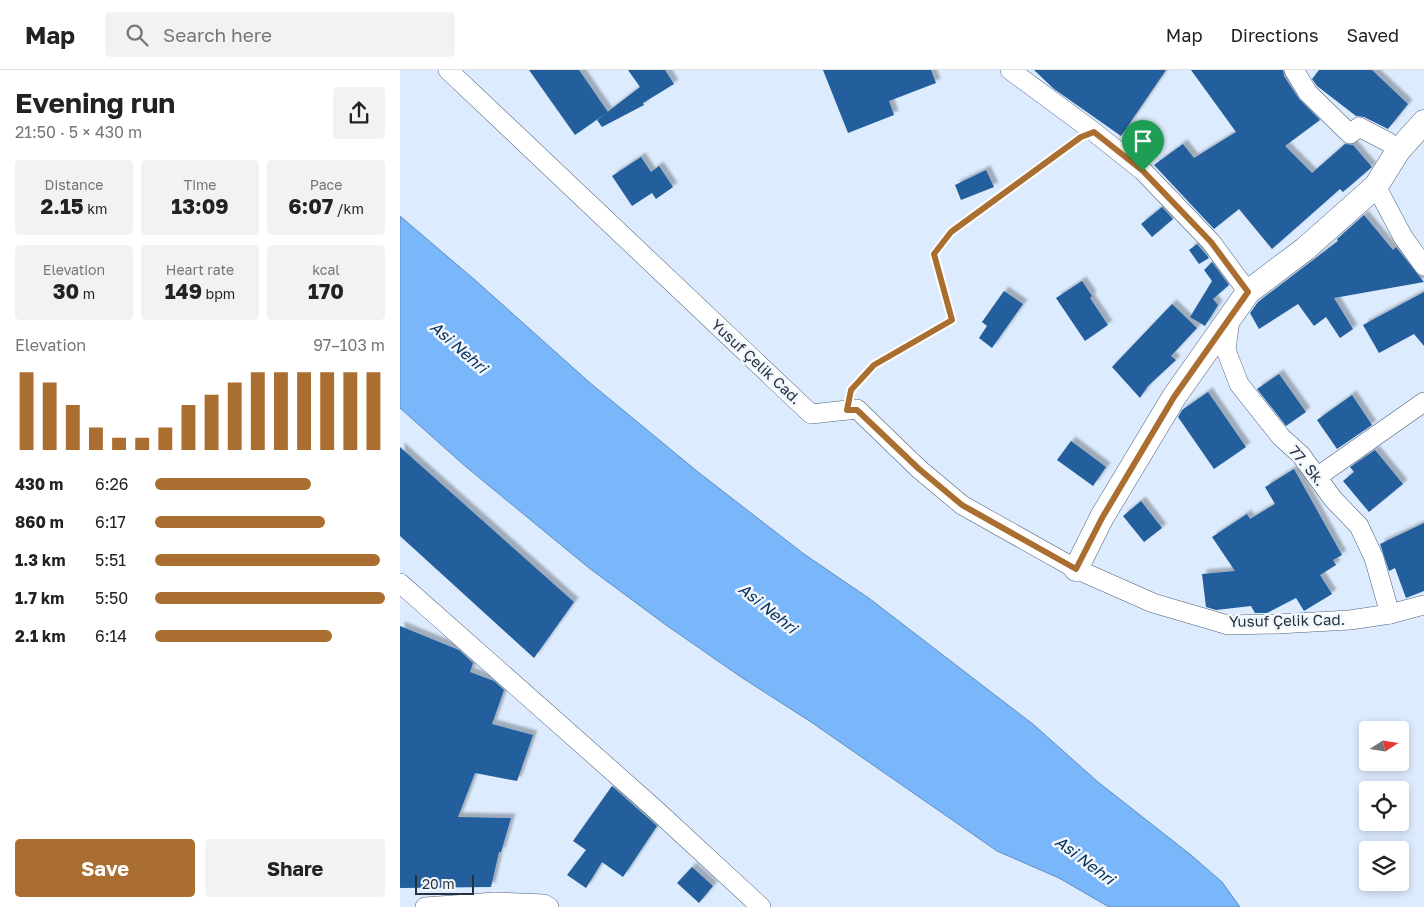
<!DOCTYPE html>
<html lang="en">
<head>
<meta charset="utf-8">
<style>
  :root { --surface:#fff; --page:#f2f2f2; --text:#222; --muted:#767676; --line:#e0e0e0; --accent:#aa6e30 }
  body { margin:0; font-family:"Golos Text",sans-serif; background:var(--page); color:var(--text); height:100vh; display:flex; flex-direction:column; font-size:19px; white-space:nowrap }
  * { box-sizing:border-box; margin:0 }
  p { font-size:16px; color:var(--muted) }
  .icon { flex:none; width:28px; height:28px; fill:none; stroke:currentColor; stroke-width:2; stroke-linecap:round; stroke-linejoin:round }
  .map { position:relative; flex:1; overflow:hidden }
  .drawer { display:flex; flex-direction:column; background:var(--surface); width:400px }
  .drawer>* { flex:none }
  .needle { width:32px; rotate:78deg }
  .tools { position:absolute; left:959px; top:651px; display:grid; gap:10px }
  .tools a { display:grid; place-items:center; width:50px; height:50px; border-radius:5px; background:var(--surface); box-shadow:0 2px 8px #0003; font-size:25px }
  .scale { position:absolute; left:15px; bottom:12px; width:59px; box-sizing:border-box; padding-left:5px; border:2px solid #27313c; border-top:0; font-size:14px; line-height:18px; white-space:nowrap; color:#27313c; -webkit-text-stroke:4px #f2f7fd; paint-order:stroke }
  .pin { position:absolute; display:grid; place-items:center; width:42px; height:42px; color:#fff; margin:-51px -21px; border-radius:50% 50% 50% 0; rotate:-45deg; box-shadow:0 0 5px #0007 }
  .pin .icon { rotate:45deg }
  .round { display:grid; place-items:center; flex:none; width:52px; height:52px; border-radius:5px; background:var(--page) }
  .overview { display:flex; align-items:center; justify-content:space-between; height:85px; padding:0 15px }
  h1 { font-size:28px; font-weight:700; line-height:38px }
  .stats { display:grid; grid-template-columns:repeat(3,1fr); gap:8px; height:85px; padding:5px 15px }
  .stats div { display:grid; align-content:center; border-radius:5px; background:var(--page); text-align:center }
  .stats b { font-size:21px; font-weight:700 }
  .stats small { font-size:14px; font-weight:400 }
  .stats p { font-size:14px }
  .chart { height:140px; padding:10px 15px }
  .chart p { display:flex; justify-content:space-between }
  .chart svg { width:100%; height:90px; margin-top:5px; stroke:var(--accent); stroke-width:6 }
  .primary-button { display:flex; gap:10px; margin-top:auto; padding:10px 15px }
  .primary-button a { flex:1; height:58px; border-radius:5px; background:var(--accent); color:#fff; font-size:20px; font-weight:700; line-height:58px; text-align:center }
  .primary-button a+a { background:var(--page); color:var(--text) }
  ul { padding:0 15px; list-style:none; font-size:16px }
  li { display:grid; grid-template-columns:80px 60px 1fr; align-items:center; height:38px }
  li i { height:12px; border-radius:6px; background:var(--accent) }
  header { display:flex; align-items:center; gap:30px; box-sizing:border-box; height:70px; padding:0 25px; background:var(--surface); border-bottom:1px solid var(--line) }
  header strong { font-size:24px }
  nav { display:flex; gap:28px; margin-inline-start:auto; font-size:18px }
  .search { width:350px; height:45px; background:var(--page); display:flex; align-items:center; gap:12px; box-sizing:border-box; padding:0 18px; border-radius:5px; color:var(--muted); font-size:19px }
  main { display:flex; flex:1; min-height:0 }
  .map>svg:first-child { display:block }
</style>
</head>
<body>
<header>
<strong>Map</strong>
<div class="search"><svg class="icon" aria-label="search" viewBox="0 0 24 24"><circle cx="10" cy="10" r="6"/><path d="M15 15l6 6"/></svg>Search here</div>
<nav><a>Map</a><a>Directions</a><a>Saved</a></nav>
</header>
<main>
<section class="drawer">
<div class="overview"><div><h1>Evening run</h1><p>21:50 · 5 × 430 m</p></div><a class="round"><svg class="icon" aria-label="share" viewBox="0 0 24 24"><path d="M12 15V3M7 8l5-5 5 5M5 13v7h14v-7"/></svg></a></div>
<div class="stats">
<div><p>Distance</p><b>2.15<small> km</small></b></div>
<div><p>Time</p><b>13:09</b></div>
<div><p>Pace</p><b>6:07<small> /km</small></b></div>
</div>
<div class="stats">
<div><p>Elevation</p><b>30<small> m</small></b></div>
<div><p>Heart rate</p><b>149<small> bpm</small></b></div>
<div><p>kcal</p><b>170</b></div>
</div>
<div class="chart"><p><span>Elevation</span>97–103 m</p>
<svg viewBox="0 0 160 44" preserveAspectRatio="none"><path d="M5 44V6M15 44V11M25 44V22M35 44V33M45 44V38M55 44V38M65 44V33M75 44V22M85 44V17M95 44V11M105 44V6M115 44V6M125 44V6M135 44V6M145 44V6M155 44V6"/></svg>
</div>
<ul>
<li><b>430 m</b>6:26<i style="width:68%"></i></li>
<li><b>860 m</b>6:17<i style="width:74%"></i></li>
<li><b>1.3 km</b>5:51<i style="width:98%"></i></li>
<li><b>1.7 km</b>5:50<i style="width:100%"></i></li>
<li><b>2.1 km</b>6:14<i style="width:77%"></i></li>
</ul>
<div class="primary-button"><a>Save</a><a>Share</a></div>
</section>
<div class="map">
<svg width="1024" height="837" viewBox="0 0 1024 837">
  <defs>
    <filter id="shadow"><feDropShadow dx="4.5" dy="-4.5" stdDeviation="1" flood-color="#0004"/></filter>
  </defs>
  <rect width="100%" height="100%" fill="#dcebfd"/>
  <!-- water -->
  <path fill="#7ab6fa" stroke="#618ec1" d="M0 146 75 210 189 312 298 402 404 484 470 529 634 655 698 712 791 785 822 812 840 837H709L659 808 597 781 411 652 341 607 266 555 189 498 65 396 0 338Z"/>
  <!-- building -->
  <g fill="#235e9c" filter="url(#shadow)">
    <path d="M129 0H179L208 42 175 65Z"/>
    <path d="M228 0H265L274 14 243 33 244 35 202 57 197 50 240 17Z"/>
    <path d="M423 0H531L536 13 489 31 494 45 448 63Z"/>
    <path d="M634 0H766L721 66 654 19Z"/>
    <path d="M791 0H883L884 6 899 29 920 50 885 76 912 103 945 74 953 75 972 97 943 122 940 119 872 179 839 139 814 159 754 95 783 74 794 88 836 62Z"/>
    <path d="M919 0H972L1008 34 988 59 964 47 956 46 917 16 912 9Z"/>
    <path d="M241 87 251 102 259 96 273 117 256 129 252 123 232 136 212 106Z"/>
    <path d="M586 100 594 117 561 130 555 115Z"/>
    <path d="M762 137 773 149 752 167 741 154Z"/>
    <path d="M964 145 993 180 996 177 1024 212 934 228 953 259 940 268 926 247 914 256 898 234 859 259 850 243 858 232 938 171 937 169Z"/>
    <path d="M797 174 809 188 799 194 789 180Z"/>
    <path d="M812 192 829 215 813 229 818 235 805 256 790 247 812 211 804 200Z"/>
    <path d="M682 211 692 226 690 228 708 255 685 271 656 228Z"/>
    <path d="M604 221 623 234 592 278 579 268 587 256 582 252Z"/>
    <path d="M1024 222V276L1014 264 979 283 963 255Z"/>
    <path d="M772 234 797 258 771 286 776 290 748 316 740 328 712 297Z"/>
    <path d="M879 304 906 342 886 356 857 319Z"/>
    <path d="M808 322 846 377 814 399 778 347 782 340Z"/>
    <path d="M952 325 972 355 937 379 917 350Z"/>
    <path d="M671 371 706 397 693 416 657 390Z"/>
    <path d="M0 377 174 532 134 588 0 466Z"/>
    <path d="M975 380 1003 414 969 442 943 411 954 402 950 397Z"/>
    <path d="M894 399 942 485 933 490 936 495 920 505 932 524 904 541 896 528 867 543H855L851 536 816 540 806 537 802 504 835 501 812 467 847 444 850 449 875 434 865 417Z"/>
    <path d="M741 431 762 458 744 472 723 446Z"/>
    <path d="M1024 453V521L1006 528 995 498 989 501 980 474Z"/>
    <path d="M0 556 59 580 73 593 70 602 94 611 104 620 92 654 133 665 117 711 75 703 58 747 111 748 101 782H99L91 817 0 818Z"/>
    <path d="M212 716 257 756 223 807 202 792 186 818 167 805 186 780 173 771Z"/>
    <path d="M292 797 313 816 299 833 277 813Z"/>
  </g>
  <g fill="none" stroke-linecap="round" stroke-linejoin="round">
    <defs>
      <g id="minor">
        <path d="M48 0 411 344 457 339 519 399 562 435 676 499 753 533 828 555 877 554 950 550 990 544 1024 535"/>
        <path d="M610 0 694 62 743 101 811 172 848 222"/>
        <path d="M894 0 908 23 950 64 959 57 988 72 998 81"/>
        <path d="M976 116 1003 167 1024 196"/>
        <path d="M830 249 826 280 839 314 881 367 901 385 933 429 959 456 974 488 990 544"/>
        <path d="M917 407 1024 332"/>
        <path d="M0 513 255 739 361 837"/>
        <path d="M25 837 95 832 144 834 149 837"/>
      </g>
      <path id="tertiary" d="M676 499 702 447 774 327 848 222 905 179 976 116 998 81 1024 52"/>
    </defs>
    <!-- minor casing -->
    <use href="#minor" stroke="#4d627b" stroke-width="20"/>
    <!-- tertiary casing -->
    <use href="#tertiary" stroke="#4d627b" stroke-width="25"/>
    <!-- path -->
    <path stroke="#798694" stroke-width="3" stroke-dasharray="2.5 2.5" stroke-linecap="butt" d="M451 320 474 295 552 249 534 184 551 162 676 71"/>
    <!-- minor -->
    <use href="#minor" stroke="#fff" stroke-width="19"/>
    <!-- tertiary -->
    <use href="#tertiary" stroke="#fff" stroke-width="24"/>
  </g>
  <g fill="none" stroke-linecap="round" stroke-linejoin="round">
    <defs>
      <path id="route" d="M694 62 743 101 811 172 848 222 774 327 702 448 676 499 562 435 519 399 457 340H447L451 320 474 295 552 250 534 184 551 162 681 67Z"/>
    </defs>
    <!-- route casing -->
    <use href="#route" stroke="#fff" stroke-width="10"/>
    <!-- route -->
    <use href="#route" stroke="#aa6e30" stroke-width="6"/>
  </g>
  <g text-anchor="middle" stroke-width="5" stroke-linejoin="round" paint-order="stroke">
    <!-- street labels -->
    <g font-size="15" fill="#27313c" stroke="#f2f7fd">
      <text transform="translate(356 292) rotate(43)" y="5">Yusuf Çelik Cad.</text>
      <text transform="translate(907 396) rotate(50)" y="5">77. Sk.</text>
      <text transform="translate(887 551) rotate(-1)" y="5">Yusuf Çelik Cad.</text>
    </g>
    <!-- water labels -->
    <g font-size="16" font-style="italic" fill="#06325d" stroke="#f2f7fd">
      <text transform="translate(59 277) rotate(41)" y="6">Asi Nehri</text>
      <text transform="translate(368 538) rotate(39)" y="6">Asi Nehri</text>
      <text transform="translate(685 790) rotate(37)" y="6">Asi Nehri</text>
    </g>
  </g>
</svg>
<div class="tools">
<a><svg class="needle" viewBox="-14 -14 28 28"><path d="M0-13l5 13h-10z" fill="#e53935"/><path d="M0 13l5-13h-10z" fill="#767676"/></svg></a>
<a><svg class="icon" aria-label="locate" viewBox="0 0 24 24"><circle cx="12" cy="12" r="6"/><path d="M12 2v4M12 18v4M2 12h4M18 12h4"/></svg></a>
<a><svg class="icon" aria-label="layers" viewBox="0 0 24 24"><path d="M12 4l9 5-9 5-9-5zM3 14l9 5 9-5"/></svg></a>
</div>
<div class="scale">20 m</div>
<div class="pin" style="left:743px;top:101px;background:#1e9e55"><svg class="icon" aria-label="arrive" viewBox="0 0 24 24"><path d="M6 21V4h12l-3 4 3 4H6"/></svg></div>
</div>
</main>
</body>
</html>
